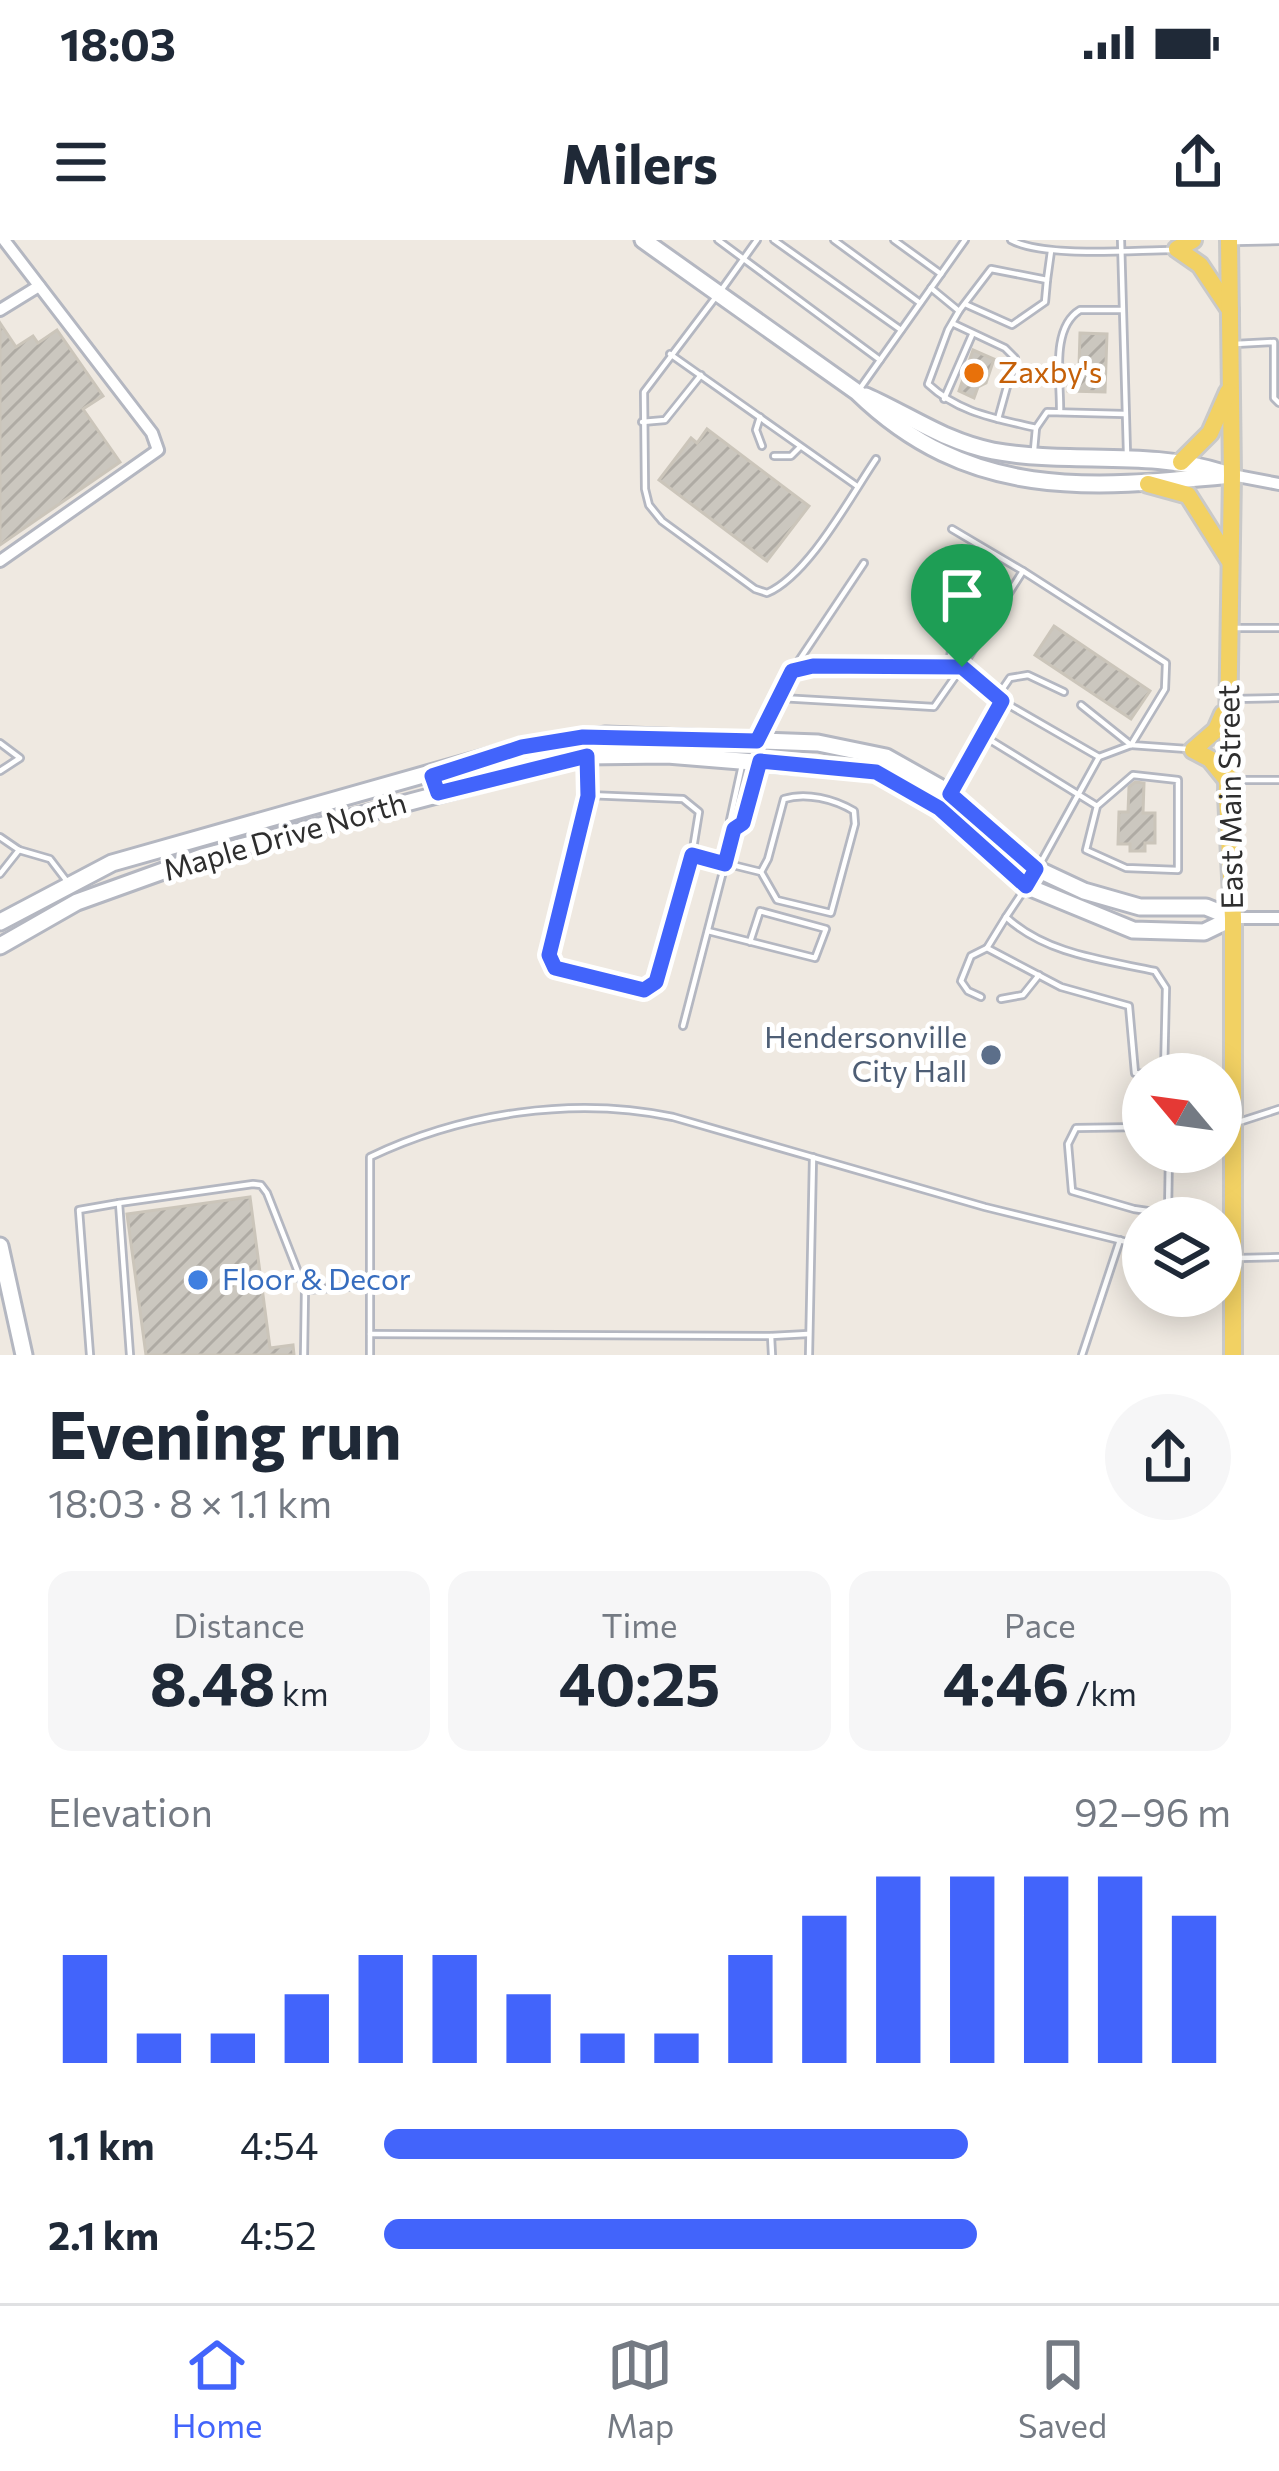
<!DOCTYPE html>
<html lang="en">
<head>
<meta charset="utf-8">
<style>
  :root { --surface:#fff; --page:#f6f6f7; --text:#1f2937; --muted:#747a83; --line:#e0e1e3; --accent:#4264fb }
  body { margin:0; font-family:Commissioner,sans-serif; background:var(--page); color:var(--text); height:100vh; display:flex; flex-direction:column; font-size:45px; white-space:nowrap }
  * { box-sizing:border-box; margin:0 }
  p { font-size:39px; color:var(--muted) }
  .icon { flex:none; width:66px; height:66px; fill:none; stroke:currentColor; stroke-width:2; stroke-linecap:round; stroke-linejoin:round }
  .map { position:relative; height:1115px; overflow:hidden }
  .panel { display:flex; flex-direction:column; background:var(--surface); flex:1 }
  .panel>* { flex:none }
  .needle { width:78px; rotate:299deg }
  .controls { position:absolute; left:1122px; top:813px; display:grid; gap:24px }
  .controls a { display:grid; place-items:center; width:120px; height:120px; border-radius:50%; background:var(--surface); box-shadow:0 6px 30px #0003; font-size:60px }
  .pin { position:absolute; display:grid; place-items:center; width:102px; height:102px; color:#fff; margin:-123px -51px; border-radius:50% 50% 50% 0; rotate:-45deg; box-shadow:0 0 12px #0007 }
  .pin .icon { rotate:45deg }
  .round { display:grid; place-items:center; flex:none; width:126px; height:126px; border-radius:63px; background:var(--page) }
  .head { display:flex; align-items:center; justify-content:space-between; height:204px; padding:0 48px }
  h1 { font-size:66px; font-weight:700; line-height:90px }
  .metrics { display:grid; grid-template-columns:repeat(3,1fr); gap:18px; height:204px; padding:12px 48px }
  .metrics div { display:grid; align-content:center; border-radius:24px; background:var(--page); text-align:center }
  .metrics b { font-size:60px; font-weight:700 }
  .metrics small { font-size:33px; font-weight:400 }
  .metrics p { font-size:33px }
  .chart { height:336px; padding:24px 48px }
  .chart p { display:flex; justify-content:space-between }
  .chart svg { width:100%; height:216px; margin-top:12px; stroke:var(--accent); stroke-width:6 }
  ul { padding:0 48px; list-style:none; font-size:39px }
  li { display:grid; grid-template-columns:192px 144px 1fr; align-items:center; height:90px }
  li i { height:30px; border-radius:15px; background:var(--accent) }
  .status { display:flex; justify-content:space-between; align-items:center; height:84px; padding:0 60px; background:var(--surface); direction:ltr }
  .status svg { height:33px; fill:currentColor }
  header { display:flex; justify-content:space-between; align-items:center; height:156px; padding:0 48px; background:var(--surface); font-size:54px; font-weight:700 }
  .dock { display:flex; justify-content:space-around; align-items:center; height:168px; border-top:3px solid var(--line); background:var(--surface); font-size:33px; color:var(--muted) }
  .dock a { display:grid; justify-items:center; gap:6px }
  .dock .current { color:var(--accent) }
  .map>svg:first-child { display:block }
</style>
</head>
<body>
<div class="status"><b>18:03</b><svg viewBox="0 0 49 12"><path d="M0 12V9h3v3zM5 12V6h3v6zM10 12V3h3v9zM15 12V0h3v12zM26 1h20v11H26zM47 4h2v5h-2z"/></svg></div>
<header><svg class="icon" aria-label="menu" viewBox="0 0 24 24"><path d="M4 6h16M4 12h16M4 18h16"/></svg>Milers<svg class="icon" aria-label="share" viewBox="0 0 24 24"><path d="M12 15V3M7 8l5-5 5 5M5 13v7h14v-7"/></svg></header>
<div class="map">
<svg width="1279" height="1115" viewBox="0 0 1279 1115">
  <defs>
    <pattern id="building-hatch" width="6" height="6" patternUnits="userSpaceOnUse" patternTransform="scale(3)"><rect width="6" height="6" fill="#cbc7bf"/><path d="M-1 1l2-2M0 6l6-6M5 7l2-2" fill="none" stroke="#afaba4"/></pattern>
  </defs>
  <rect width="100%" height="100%" fill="#efe9e1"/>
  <!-- building -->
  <g fill="url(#building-hatch)" stroke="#cbc5ba" stroke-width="3">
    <path d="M0 83 16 107 33 96 38 103 57 90 103 156 83 169 120 222 0 305Z"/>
    <path d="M1080 93 1107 94 1105 152 1068 151V126H1079Z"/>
    <path d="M973 110 994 119 986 143 978 147 974 158 959 151Z"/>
    <path d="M707 189 809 266 767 321 659 240 691 198 697 203Z"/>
    <path d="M1054 386 1150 451 1131 479 1035 415Z"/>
    <path d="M1135 542 1144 543 1143 573H1155V603H1145V611H1130V604H1118L1119 572H1128L1129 547Z"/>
    <path d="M250 957 270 1108 293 1105 294 1115H146L127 974Z"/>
  </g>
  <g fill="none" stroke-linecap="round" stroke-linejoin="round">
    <defs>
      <g id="lane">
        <path d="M718 0 880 120"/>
        <path d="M774 0 901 90"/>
        <path d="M834 0 920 63"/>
        <path d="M894 0 941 34"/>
        <path d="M1011 0C1044 18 1133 10 1172 10"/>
        <path d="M1121 0 1127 213"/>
        <path d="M1235 2 1279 1"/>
        <path d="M931 48 959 71 948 90 928 144C959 173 995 178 1036 188L1034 210"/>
        <path d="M722 49 757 0"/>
        <path d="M715 58 644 152 645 249 649 265 662 281 755 349 767 353C809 335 850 257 876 219"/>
        <path d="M965 64 1012 85 1045 62 1047 40"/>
        <path d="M959 71 991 29 1047 40 1051 11"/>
        <path d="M954 84 1005 108 1015 118 998 179"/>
        <path d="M1235 104 1274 102V158L1279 163"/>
        <path d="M670 114 857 246"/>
        <path d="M861 147 965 0"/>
        <path d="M944 159 972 95"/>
        <path d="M1060 172C1061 142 1050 88 1080 70H1122"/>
        <path d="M760 177 756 190 762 206"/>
        <path d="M642 182 665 180 701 135"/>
        <path d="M1036 188 1047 172 1124 174"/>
        <path d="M774 216H791L800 207"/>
        <path d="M952 289 1023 331"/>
        <path d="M971 373 988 351 1008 354"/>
        <path d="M1235 388H1279"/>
        <path d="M949 427 952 401 958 392"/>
        <path d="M792 431 864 323"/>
        <path d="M997 457 1010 438 1028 435 1064 452"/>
        <path d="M781 458 934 467 962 427 1002 461 952 548"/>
        <path d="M1234 459 1279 458"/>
        <path d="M1002 461 1099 517"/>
        <path d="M1081 465 1131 505"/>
        <path d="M760 494 792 431 813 426 962 427 1023 331 1166 423 1165 449 1131 505 1187 509"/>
        <path d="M982 495 1097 566 1086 610 1126 628 1178 630V540L1133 535 1097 566"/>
        <path d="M0 503 20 518 0 531"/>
        <path d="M587 521 588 555 683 559 699 572 692 615 761 632 777 660 831 673 855 584 854 571C834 559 806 552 784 559L768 619 761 632"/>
        <path d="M742 525 730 580 734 589 743 583 757 529"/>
        <path d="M1231 540H1279"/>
        <path d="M588 555 549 715 555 728 644 750 656 742 692 615"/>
        <path d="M0 597 19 610 50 619 69 644"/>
        <path d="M1040 624 1099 517 1131 505"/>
        <path d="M0 634 19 610"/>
        <path d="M1024 650 1006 677C1046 714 1104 720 1155 731L1166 748 1164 834"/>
        <path d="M1006 677 987 708 1061 747 1129 766 1135 833 1144 834"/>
        <path d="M708 691 815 718 826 689 760 671 750 702"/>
        <path d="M981 757 968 751 961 741 971 716 987 708"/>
        <path d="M1001 759 1023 755 1039 735"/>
        <path d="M683 786 734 589"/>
        <path d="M1239 882 1279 869"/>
        <path d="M1143 887 1076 888 1068 904 1072 951 1134 969 1168 974 1169 912"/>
        <path d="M1239 1018 1279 1017"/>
        <path d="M305 1050 370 1045"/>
        <path d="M370 1094 771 1096 772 1115"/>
        <path d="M771 1096 808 1094"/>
        <path d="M90 1115 79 970 119 963"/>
        <path d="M130 1115 119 963 253 944 261 945 267 953 305 1050 304 1115"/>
        <path d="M370 1115V917C462 873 573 856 673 877L985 967 1143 1006"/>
        <path d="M809 1115 813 917"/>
        <path d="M1082 1115 1120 1000"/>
      </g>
      <g id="street">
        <path d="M0 70 39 46"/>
        <path d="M1232 235 1279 244"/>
        <path d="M0 321 158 210 152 193 4 0"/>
        <path d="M1233 678H1279"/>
      </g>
      <g id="secondary">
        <path d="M643 0 857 152C969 261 1089 249 1232 235"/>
        <path d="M866 156C909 175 946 202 993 211 1069 225 1149 209 1223 233"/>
        <path d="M0 682 112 623 522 507 606 495 818 503 886 517 950 553 1037 629 1084 651 1140 667H1206L1233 678"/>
        <path d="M0 706 77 662 202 617 584 516 667 515 876 532 939 568 1026 646 1133 690 1204 692 1233 678"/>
        <path d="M0 1006 24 1115"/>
      </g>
      <g id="primary">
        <path d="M1193 0 1177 9 1200 25 1230 70"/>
        <path d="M1229 0 1232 235 1227 555 1233 678V1115"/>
        <path d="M1181 222 1210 193 1228 152"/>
        <path d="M1148 244 1188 255 1229 320"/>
        <path d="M1223 474 1216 490 1193 510 1210 519 1227 540"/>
      </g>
    </defs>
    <!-- lane casing -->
    <use href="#lane" stroke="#b4b7c1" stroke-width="10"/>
    <!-- street casing -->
    <use href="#street" stroke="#b4b7c1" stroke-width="16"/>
    <!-- secondary casing -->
    <use href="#secondary" stroke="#b4b7c1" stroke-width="21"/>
    <!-- primary casing -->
    <use href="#primary" stroke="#c9c9c9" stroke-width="22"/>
    <!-- lane -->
    <use href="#lane" stroke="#fff" stroke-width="4.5"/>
    <!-- street -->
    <use href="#street" stroke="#fff" stroke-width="10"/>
    <!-- secondary -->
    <use href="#secondary" stroke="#fff" stroke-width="15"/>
    <!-- primary -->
    <use href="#primary" stroke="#f2d163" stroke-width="16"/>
  </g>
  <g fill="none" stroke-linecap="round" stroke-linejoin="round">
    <defs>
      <path id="route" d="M813 426 962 427 1002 461 950 554 1036 629 1026 646 939 568 876 532 760 521 743 583 734 589 725 624 692 615 656 742 644 750 555 728 549 715 588 556 587 516 438 553 432 536 522 507 583 497 757 501 792 431Z"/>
    </defs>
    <!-- route casing -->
    <use href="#route" stroke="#fff" stroke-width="24"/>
    <!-- route -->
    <use href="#route" stroke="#4264fb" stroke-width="15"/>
  </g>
  <!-- markers -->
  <circle fill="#e8710a" stroke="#fff" stroke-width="4.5" cx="974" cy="133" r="12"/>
  <circle fill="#5c6f8a" stroke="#fff" stroke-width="4.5" cx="991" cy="815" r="12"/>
  <circle fill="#3f7fe0" stroke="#fff" stroke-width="4.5" cx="198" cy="1040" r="12"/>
  <g text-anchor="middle" stroke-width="10" stroke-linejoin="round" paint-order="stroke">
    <!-- food labels -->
    <g font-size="30" fill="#c56008" stroke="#fff" text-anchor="start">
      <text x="998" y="143">Zaxby's</text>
    </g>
    <!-- street labels -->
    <g font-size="30" fill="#2e2e2e" stroke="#fff">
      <text transform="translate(1231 557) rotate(-91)" y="10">East Main Street</text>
      <text transform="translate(285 597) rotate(-16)" y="10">Maple Drive North</text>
    </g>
    <!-- service labels -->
    <g font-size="30" fill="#4e5e75" stroke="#fff" text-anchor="end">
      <text x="967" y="808">Hendersonville<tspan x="967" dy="34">City Hall</tspan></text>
    </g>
    <!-- shop labels -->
    <g font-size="30" fill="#366cbe" stroke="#fff" text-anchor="start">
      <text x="222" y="1050">Floor &amp; Decor</text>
    </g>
  </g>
</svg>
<div class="controls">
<a><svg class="needle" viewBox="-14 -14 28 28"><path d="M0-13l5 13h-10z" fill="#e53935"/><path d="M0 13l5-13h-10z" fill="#747a83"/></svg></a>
<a><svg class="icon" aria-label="layers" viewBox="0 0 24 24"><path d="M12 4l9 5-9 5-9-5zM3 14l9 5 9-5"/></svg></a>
</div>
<div class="pin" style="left:962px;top:427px;background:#1e9e55"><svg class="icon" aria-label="arrive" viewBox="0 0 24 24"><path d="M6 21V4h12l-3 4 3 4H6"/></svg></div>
</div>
<section class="panel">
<div class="head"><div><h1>Evening run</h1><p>18:03 · 8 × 1.1 km</p></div><a class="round"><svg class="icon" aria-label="share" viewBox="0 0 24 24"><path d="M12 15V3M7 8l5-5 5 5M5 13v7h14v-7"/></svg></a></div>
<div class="metrics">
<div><p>Distance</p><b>8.48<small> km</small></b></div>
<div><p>Time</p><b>40:25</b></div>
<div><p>Pace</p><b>4:46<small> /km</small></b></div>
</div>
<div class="chart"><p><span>Elevation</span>92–96 m</p>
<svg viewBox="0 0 160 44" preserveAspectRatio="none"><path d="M5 44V22M15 44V38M25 44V38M35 44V30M45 44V22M55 44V22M65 44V30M75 44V38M85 44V38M95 44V22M105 44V14M115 44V6M125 44V6M135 44V6M145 44V6M155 44V14"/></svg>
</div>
<ul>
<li><b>1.1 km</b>4:54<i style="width:69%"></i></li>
<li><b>2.1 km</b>4:52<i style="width:70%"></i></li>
</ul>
</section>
<nav class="dock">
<a class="current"><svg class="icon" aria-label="home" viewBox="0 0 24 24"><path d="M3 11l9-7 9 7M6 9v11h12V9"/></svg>Home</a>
<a><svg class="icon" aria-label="map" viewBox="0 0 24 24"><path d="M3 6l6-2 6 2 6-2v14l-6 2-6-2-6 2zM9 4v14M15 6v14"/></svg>Map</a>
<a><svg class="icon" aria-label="saved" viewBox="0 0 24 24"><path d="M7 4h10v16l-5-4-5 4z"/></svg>Saved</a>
</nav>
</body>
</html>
